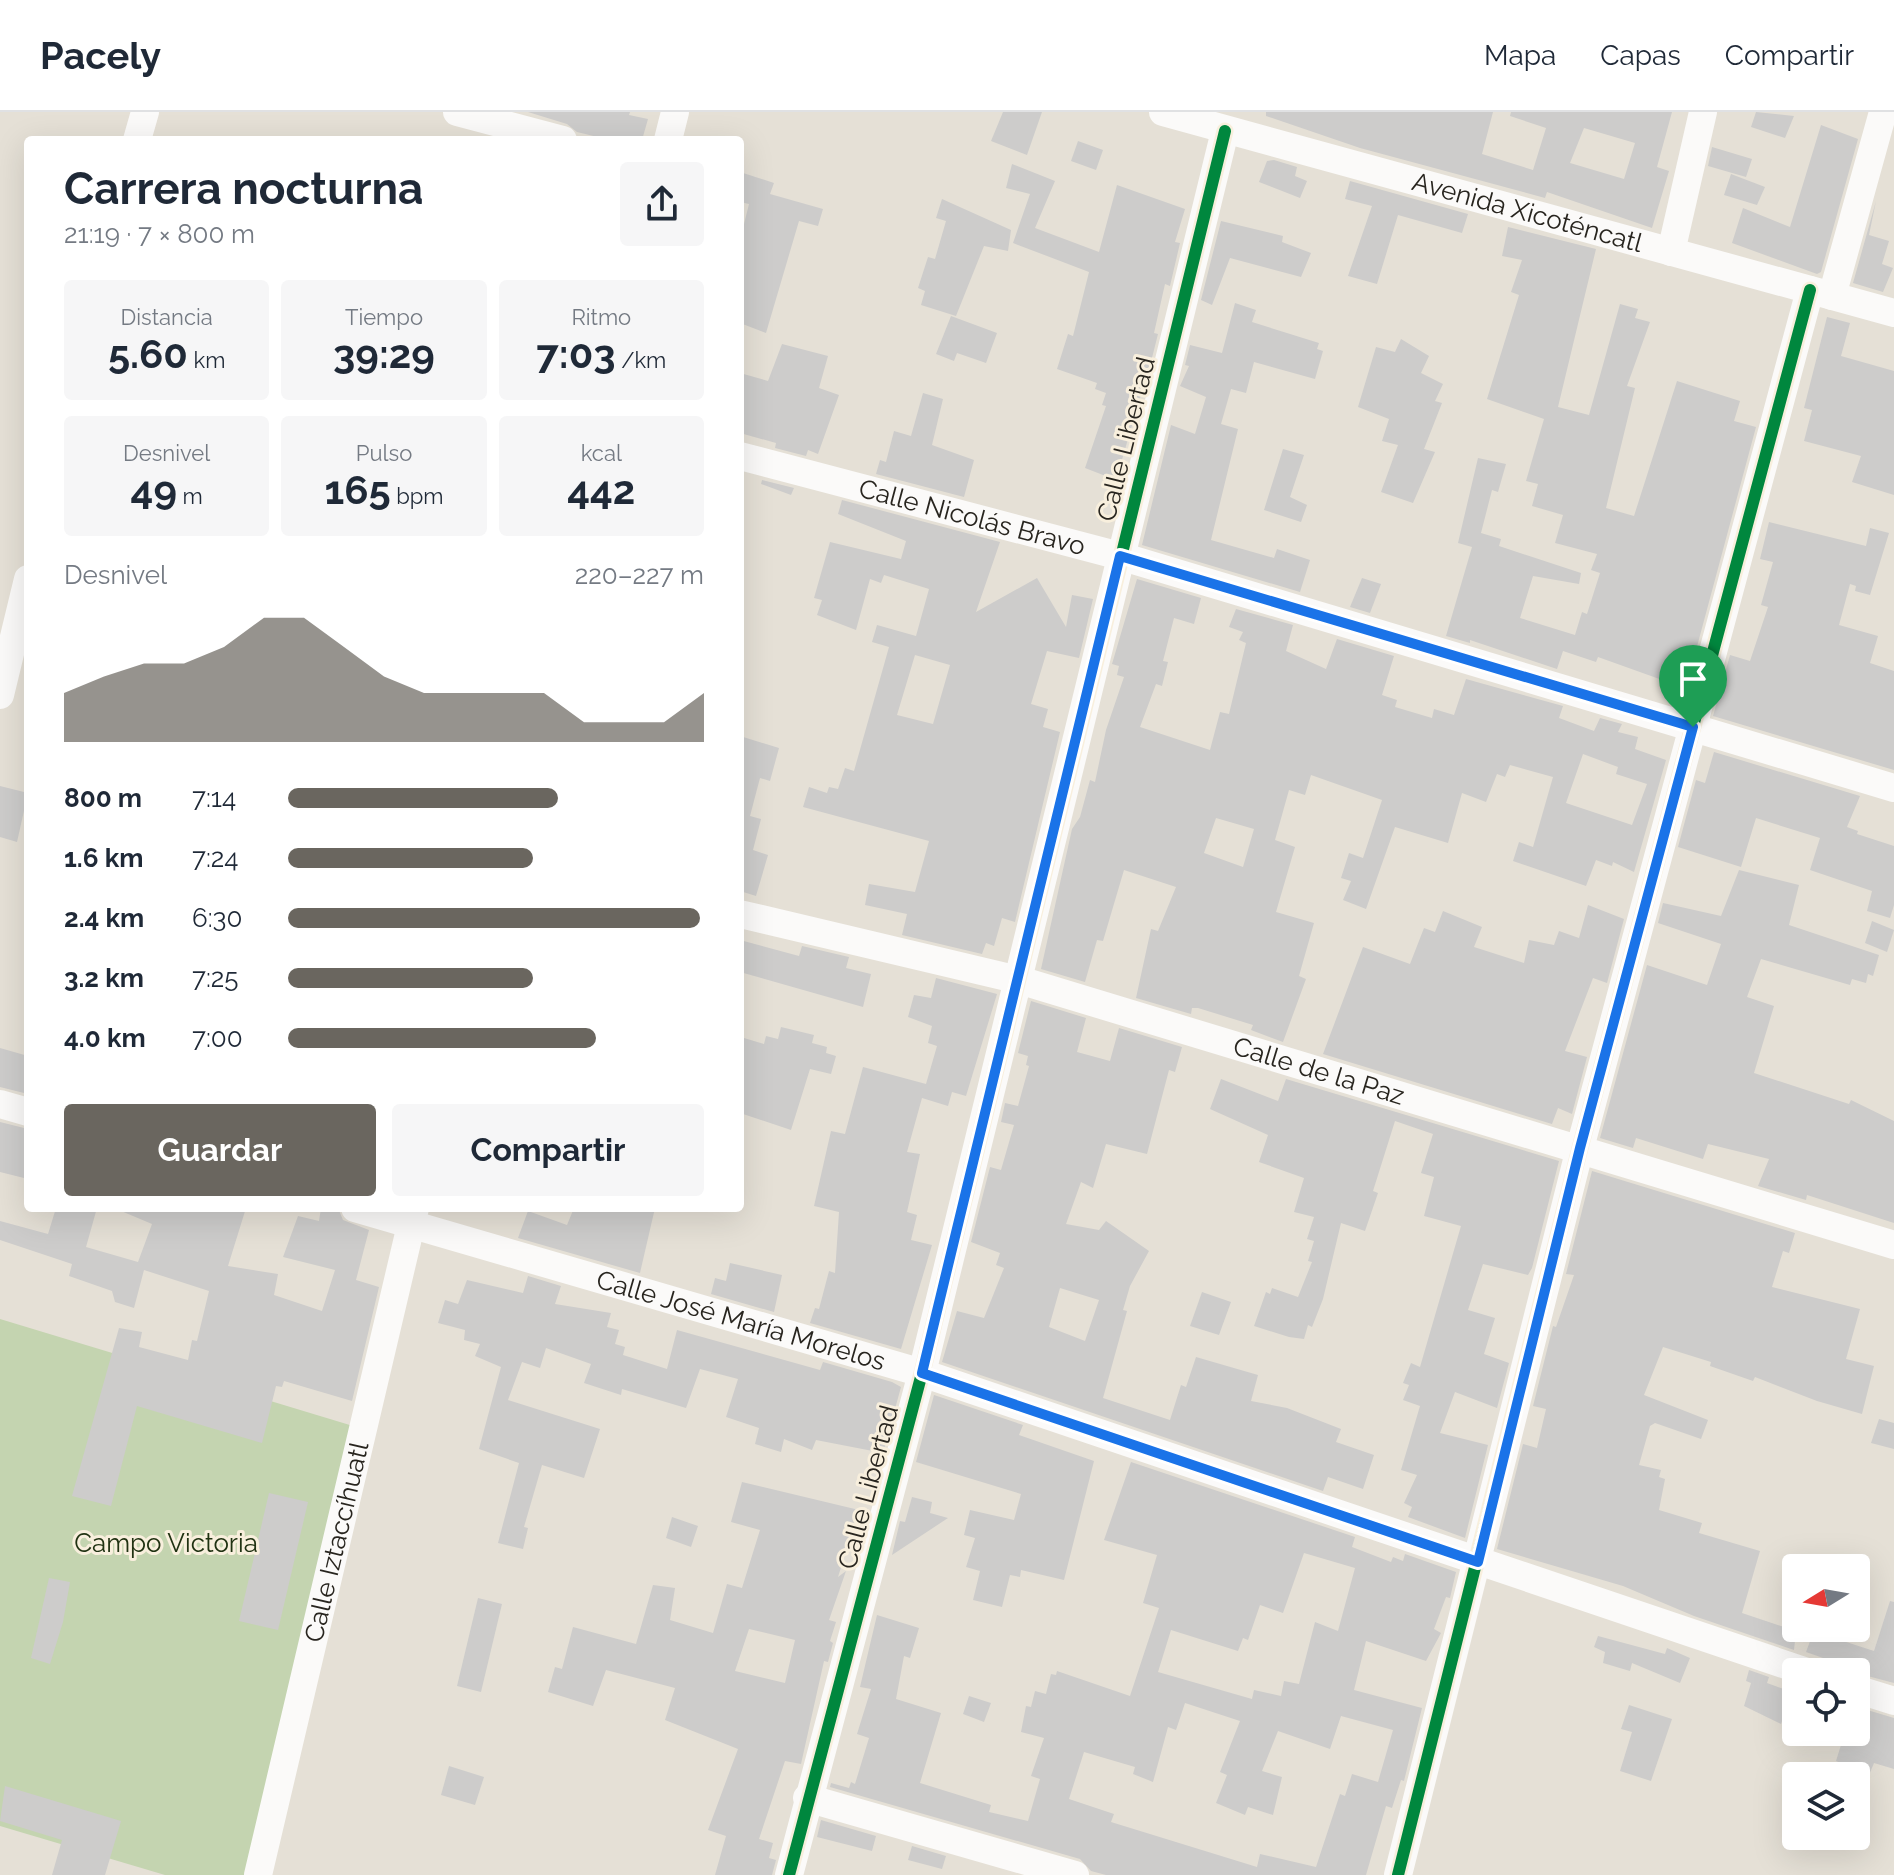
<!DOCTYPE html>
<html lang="es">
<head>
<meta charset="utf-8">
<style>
  :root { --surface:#fff; --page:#f6f6f7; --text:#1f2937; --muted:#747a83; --line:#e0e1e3; --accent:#6a665f }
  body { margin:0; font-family:Raleway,sans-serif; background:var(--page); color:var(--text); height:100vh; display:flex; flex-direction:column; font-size:30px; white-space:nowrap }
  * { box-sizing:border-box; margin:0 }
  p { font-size:26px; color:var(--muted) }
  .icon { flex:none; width:44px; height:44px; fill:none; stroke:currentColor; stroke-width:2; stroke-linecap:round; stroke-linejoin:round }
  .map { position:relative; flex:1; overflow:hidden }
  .panel { position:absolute; left:24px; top:24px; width:720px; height:1076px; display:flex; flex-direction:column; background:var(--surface); border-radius:8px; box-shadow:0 8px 32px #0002 }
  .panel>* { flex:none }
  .needle { width:52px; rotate:259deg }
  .controls { position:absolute; left:1782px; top:1442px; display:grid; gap:16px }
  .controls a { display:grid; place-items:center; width:88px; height:88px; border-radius:8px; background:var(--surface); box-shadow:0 8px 32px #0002; font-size:40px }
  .pin { position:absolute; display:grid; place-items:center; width:68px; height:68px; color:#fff; margin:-82px -34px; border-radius:50% 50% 50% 0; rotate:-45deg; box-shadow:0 0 8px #0007 }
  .pin .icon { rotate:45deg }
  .round { display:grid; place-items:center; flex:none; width:84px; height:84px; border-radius:8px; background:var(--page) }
  .headline { display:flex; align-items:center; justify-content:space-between; height:136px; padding:0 40px }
  h1 { font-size:44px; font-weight:700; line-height:60px }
  .stats { display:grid; grid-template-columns:repeat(3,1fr); gap:12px; height:136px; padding:8px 40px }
  .stats div { display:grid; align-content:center; border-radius:8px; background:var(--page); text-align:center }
  .stats b { font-size:40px; font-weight:700 }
  .stats small { font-size:22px; font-weight:400 }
  .stats p { font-size:22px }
  .chart { height:224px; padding:16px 40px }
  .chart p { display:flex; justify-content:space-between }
  .chart svg { width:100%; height:144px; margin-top:8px; fill:var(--accent); opacity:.7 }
  .primary-button { display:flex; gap:16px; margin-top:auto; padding:16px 40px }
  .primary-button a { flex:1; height:92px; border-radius:8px; background:var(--accent); color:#fff; font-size:32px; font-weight:700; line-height:92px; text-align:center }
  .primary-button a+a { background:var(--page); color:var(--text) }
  ul { padding:0 40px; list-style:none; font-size:26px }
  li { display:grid; grid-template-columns:128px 96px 1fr; align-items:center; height:60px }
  li i { height:20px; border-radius:10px; background:var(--accent) }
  header { display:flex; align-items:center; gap:48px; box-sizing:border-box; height:112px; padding:0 40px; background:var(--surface); border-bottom:2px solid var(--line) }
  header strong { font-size:38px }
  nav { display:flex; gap:44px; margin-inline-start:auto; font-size:28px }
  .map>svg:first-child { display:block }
</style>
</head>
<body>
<header>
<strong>Pacely</strong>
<nav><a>Mapa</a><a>Capas</a><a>Compartir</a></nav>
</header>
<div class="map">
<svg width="1894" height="1763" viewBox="0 0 1894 1763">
  <rect width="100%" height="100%" fill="#e5e0d6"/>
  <!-- green -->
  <path fill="#c4d4b0" d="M0 1207 363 1317 258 1763H165L0 1714Z"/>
  <!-- building -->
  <g fill="#cdcccb" fill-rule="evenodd">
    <path d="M528 0H630L629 3 648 7 642 28H610L577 20 567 12Z"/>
    <path d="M1003 0H1042L1027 43 991 29Z"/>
    <path d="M1266 0H1493L1482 42 1533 58 1546 16 1510 4 1511 0H1672L1657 55 1669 59 1652 116 1547 80 1545 86 1360 36 1266 4ZM1584 16 1635 31 1624 67 1570 51Z"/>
    <path d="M1756 0 1794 4 1785 26 1751 15Z"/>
    <path d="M1821 13 1858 27 1821 160 1817 162 1732 131 1743 96 1790 115Z"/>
    <path d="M1078 29 1103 38 1096 58 1071 49Z"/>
    <path d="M1712 35 1752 47 1746 65 1708 54Z"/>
    <path d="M1274 48 1297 55 1295 64 1307 69 1300 86 1259 70 1267 49Z"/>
    <path d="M1012 52 1055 69 1035 116 1099 140 1117 73 1185 97 1175 130 1180 131 1170 174 1165 172 1154 221 1158 222 1153 242 1116 368 1085 356 1106 294 1102 293 1106 281 1095 277 1097 271 1057 257 1068 222 1073 224 1089 160 1013 131 1030 82 1006 76Z"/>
    <path d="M740 60 774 71 770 82 823 97 818 114 799 109 766 221 740 211V128L749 92 740 90Z"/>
    <path d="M1731 62 1765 75 1757 93 1724 83Z"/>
    <path d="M1350 69 1468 102 1462 121 1398 103 1377 172 1348 164 1372 94 1345 87Z"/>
    <path d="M942 87 1011 118 1008 139 984 134 956 204 921 193 925 179 918 176 928 145 935 147 946 109 936 106Z"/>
    <path d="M1876 89 1869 123 1889 129 1882 152 1893 156 1883 180 1853 171Z"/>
    <path d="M1221 109 1283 124 1282 130 1311 141 1301 165 1230 146 1212 193 1201 188Z"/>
    <path d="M1508 115 1596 137 1558 295 1589 303 1620 192 1638 197 1635 206 1650 210 1627 274 1635 276 1606 396 1634 404 1677 269 1740 289 1734 309 1756 315 1684 583 1663 576 1665 569 1598 545 1596 550 1563 539 1557 557 1470 528V531L1446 524 1472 435 1458 431 1478 346 1506 352 1498 380 1492 378 1481 421 1501 427 1499 434 1581 461 1579 472 1533 464 1520 506 1575 523 1582 500 1587 502 1600 461 1591 458 1597 442 1555 431 1563 403 1532 394 1538 372 1526 369 1544 307 1487 287 1519 183 1511 180 1522 148 1502 144Z"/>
    <path d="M1235 191 1256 198 1252 210 1319 231 1317 237 1323 239 1315 267 1254 250 1246 281 1231 277 1221 312 1238 317 1211 428 1274 446 1277 437 1310 448 1300 480 1142 433 1171 313 1195 322 1206 285 1180 274 1189 254 1185 253 1190 233 1222 241Z"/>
    <path d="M951 204 997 221 986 251 957 241 954 249 936 242Z"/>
    <path d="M1827 205 1850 211 1841 244 1894 259V383L1852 370 1861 344 1804 329 1812 298 1804 296Z"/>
    <path d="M1401 227 1429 244 1421 261 1443 272 1435 289 1442 291 1424 337 1435 340 1413 391 1381 380 1398 333 1382 329 1389 307 1358 295 1376 235 1395 240Z"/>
    <path d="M782 232 828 244 819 276 839 283 818 342 808 338 806 344 775 336 776 331 740 321V261L768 269Z"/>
    <path d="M923 281 943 287 932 333 974 348 964 385 876 362 880 348 886 350 894 319 911 324Z"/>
    <path d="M1283 337 1304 343 1290 385 1307 393 1301 410 1264 398Z"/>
    <path d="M762 368 794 376 791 383 761 372Z"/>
    <path d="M842 388 1000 430 976 500 1037 466 1066 515 1072 483 1093 487 1079 546 1047 539 1031 592 1048 597 1043 615 1060 620 1015 810 1002 806 994 834 986 831 982 842 902 823 907 802 865 793 869 772 915 780 929 729 803 695 809 675 827 681 829 675 838 677 845 656 854 659 889 535 872 530 877 513 916 524 929 477 884 463 881 471 870 467 856 518 817 503 822 488 814 486 830 430 901 447 906 429 838 402ZM915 543 950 553 933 612 897 603Z"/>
    <path d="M1769 410 1866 434 1870 416 1889 421 1870 483 1855 479 1856 474 1850 472 1839 513 1878 524 1870 551 1894 559V658L1713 604 1730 543 1750 549 1768 495 1761 493 1773 450 1760 447Z"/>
    <path d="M1362 466 1381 472 1370 501 1350 495Z"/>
    <path d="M1137 467 1201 486 1194 512 1174 506 1163 549 1168 550 1162 574 1156 572 1140 615 1210 638 1220 600 1229 602 1246 531 1239 528 1243 520 1229 515 1236 497 1293 513 1286 539 1326 557 1337 527 1394 544 1382 583 1397 588 1395 595 1432 606 1434 597 1454 603 1466 567 1563 594 1559 606 1594 619 1600 606 1622 612 1618 620 1638 625 1635 637 1666 648 1634 760 1613 750 1612 754 1596 748 1586 774 1513 749 1519 730 1533 735 1553 665 1510 653 1505 665 1497 662 1486 690 1462 681 1448 731 1395 715 1366 797 1343 788 1351 769 1341 766 1349 741 1363 746 1382 688 1311 663 1305 683 1289 678 1275 728 1295 735 1276 800 1314 811 1299 864 1306 867 1283 930 1251 918 1253 913 1198 896H1192L1191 902 1136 886 1151 817 1158 819 1176 775 1124 758 1103 829 1097 828 1085 870 1041 857 1072 717 1080 705 1090 668 1095 670 1106 618 1124 565 1117 563 1119 554 1112 552ZM1583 642 1618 655 1616 662 1647 672 1632 713 1566 691ZM1216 706 1254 717 1243 755 1204 741Z"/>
    <path d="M740 624 779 636 770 669 760 666 750 704 761 707 753 738 768 743 756 784 740 779Z"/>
    <path d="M1714 640 1860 684 1847 715 1858 719 1857 722 1894 734V793L1890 806 1867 799 1872 779 1810 758 1820 726 1756 706 1741 755 1678 735 1696 668 1705 671Z"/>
    <path d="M0 674 28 681 17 730 0 725Z"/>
    <path d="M1739 758 1799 773 1789 813 1879 843 1873 864 1868 862 1866 871 1852 867 1850 873 1761 847 1747 885 1774 894 1754 961 1849 992 1851 988 1894 1009V1111L1807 1083 1806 1088 1758 1074 1769 1047 1708 1032 1703 1047 1636 1026 1633 1036 1600 1026 1647 853 1707 873 1721 832 1658 811 1663 791 1721 804Z"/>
    <path d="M1588 793 1624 807 1607 871 1593 866 1565 939 1587 945 1572 1002 1558 996 1552 1012 1323 942 1363 835 1410 852 1424 816 1435 820 1443 799 1482 815 1474 835 1524 851 1529 828 1554 833 1559 819 1579 826Z"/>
    <path d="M1872 809 1894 818 1887 840 1865 831Z"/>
    <path d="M740 828 799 844 802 834 849 845 846 856 871 862 863 895 740 860Z"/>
    <path d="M936 866 997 882 966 984 952 980 948 994 922 986 907 1040 920 1042 907 1100 917 1103 911 1128 932 1133 901 1237 810 1211 815 1196 819 1197 829 1159 835 1161 839 1100 814 1094 831 1019 845 1022 863 955 926 972 937 934 928 931 932 914 908 905 914 883 931 886Z"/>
    <path d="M1031 889 1086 906 1077 940 1110 949 1119 916 1182 935 1175 960 1169 958 1147 1042 1106 1032 1093 1076 1081 1070 1066 1112 1099 1118 1106 1109 1149 1139 1130 1174 1123 1198 1127 1199 1103 1286 1170 1308 1181 1273 1186 1275 1196 1245 1258 1263 1251 1289 1287 1296 1341 1317 1336 1330 1374 1343 1363 1377 1328 1365 1323 1379 942 1250 957 1199 984 1206 1004 1156 996 1153 1000 1141 971 1130 990 1055 1001 1058 1014 1013 1001 1010 1005 991 1018 994 1029 954 1026 953 1028 944 1018 941ZM1060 1176 1099 1188 1085 1229 1049 1215Z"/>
    <path d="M781 915 814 923 812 931 827 935 826 941 836 944 831 962 810 957 791 1018 740 1001V938L744 926 764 932 766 924 778 927Z"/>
    <path d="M0 936 28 944V982L0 975Z"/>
    <path d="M1221 967 1278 989 1286 967 1559 1049 1532 1156 1528 1163 1483 1152 1468 1198 1495 1206 1484 1242 1509 1251 1497 1296 1455 1280 1440 1321 1488 1333 1465 1426 1408 1405 1412 1395 1404 1391 1417 1363 1401 1358 1420 1294 1403 1288 1409 1273 1403 1271 1411 1251 1420 1255 1461 1114 1424 1104 1434 1065 1421 1061 1433 1022 1395 1009 1373 1079 1378 1081 1365 1119 1341 1111 1323 1187 1312 1215 1308 1213 1304 1227 1289 1225 1254 1214 1266 1180 1270 1182 1272 1176 1298 1185 1312 1150 1308 1149 1314 1129 1307 1127 1314 1105 1294 1100 1304 1066 1259 1050 1268 1023 1210 997Z"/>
    <path d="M0 1010 28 1017V1067L0 1060Z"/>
    <path d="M1592 1059 1795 1121 1789 1141 1783 1139 1772 1175 1860 1197 1846 1247 1874 1254 1862 1302 1817 1289 1755 1265 1753 1269 1710 1254 1711 1250 1663 1235 1644 1283 1708 1308 1701 1327 1655 1311 1650 1314 1639 1353 1661 1358 1659 1365 1665 1367 1659 1398 1702 1411 1699 1421 1760 1439 1742 1501 1796 1519 1794 1538 1694 1504 1623 1474 1497 1437 1523 1332 1537 1336 1546 1297 1533 1294 1553 1214 1556 1215 1574 1163 1566 1162Z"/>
    <path d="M56 1096H97L86 1135 138 1150 152 1112 114 1096H246L228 1154 278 1162 274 1183 322 1199 335 1158 283 1145 298 1104 319 1109 321 1096H338L343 1108 369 1118 356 1168 379 1175 352 1289 284 1269 282 1275 276 1274 262 1331 137 1294 111 1394 72 1384 119 1216 142 1220 139 1235 188 1248 192 1228 197 1229 209 1179 144 1158 134 1196 115 1190 112 1179 69 1164 72 1152 0 1128V1109L48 1122Z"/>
    <path d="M574 1096H655L640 1161 518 1126 528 1099 567 1113Z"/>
    <path d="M730 1151 782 1163 774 1200 711 1182 715 1166 726 1169Z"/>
    <path d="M528 1164 561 1174 555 1192 611 1201 607 1215 619 1218 615 1232 625 1235 623 1243 667 1257 677 1218 820 1258 823 1250 892 1270 901 1275 883 1341 816 1328 812 1338 784 1327 781 1340 755 1332 759 1316 726 1305 738 1267 700 1257 686 1296 622 1277 621 1283 584 1271 591 1252 546 1236 540 1256 522 1250 508 1288 600 1317 584 1366 542 1353 524 1415 528 1416 523 1437 498 1431 519 1351 479 1337 501 1255 475 1244 480 1232 464 1228 465 1218 438 1211 445 1188 458 1192 467 1168 523 1181Z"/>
    <path d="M1202 1180 1231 1190 1219 1223 1190 1214Z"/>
    <path d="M934 1283 1023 1313 1019 1323 1094 1349 1064 1468 1021 1458 1020 1465 1010 1463 1002 1495 973 1488 980 1459 966 1455 975 1426 964 1423 970 1398 1014 1408 1021 1382 916 1350Z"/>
    <path d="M1879 1307 1894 1311V1337L1871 1331Z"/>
    <path d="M1131 1350 1355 1425 1352 1435 1391 1450 1393 1445 1403 1449 1405 1442 1456 1460 1450 1486 1446 1485 1434 1517 1441 1521 1426 1549 1366 1529 1354 1578 1422 1596 1404 1669 1401 1668 1392 1696 1386 1694 1366 1763H1106L1091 1759 1080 1747 830 1675 831 1671 849 1676 851 1670 855 1672 869 1626 857 1622 871 1577 860 1575 877 1503 919 1516 910 1546 904 1544 896 1587 941 1601 920 1671 991 1693 989 1700 1028 1709 1040 1667 1031 1664 1044 1626 1021 1620 1026 1594 1031 1595 1035 1579 1046 1582 1051 1562 1056 1563 1057 1559 1130 1584 1159 1496 1143 1491 1157 1443 1104 1428ZM1304 1441 1355 1456 1338 1519 1315 1510 1299 1572 1284 1569 1281 1584 1254 1578 1252 1587 1158 1560 1171 1518 1238 1539 1243 1526 1248 1528 1260 1493 1283 1501ZM1185 1591 1240 1609 1220 1660 1227 1663 1216 1691 1245 1703 1248 1695 1273 1703 1282 1665 1262 1659 1278 1619 1330 1637 1341 1604 1393 1618 1378 1670 1352 1662 1345 1684 1340 1682 1316 1755 1260 1742 1257 1755 1111 1710 1114 1702 1069 1687 1084 1640 1135 1655 1133 1662 1153 1670 1168 1615 1176 1618Z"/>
    <path d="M742 1370 859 1398 838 1465 846 1459 829 1508 836 1510 830 1529 833 1531 828 1550 824 1549 801 1652 785 1649 759 1727 773 1731 769 1746 776 1748 772 1763H715L726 1724 708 1718 738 1637 665 1608 675 1576 606 1558 593 1594 548 1580 555 1555 562 1557 573 1515 636 1532 653 1473 675 1476 670 1508 713 1521 727 1472 742 1476 760 1418 731 1410ZM749 1517 795 1528 785 1571 735 1559Z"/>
    <path d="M269 1381 308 1390 278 1518 239 1509Z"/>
    <path d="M912 1385 932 1390 930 1401 948 1406 892 1443 900 1409 905 1410Z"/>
    <path d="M672 1405 698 1414 691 1435 666 1426Z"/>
    <path d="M49 1466 70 1470 63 1510 50 1552 31 1546Z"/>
    <path d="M478 1486 502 1492 481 1580 457 1574Z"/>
    <path d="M1890 1489 1894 1490V1571L1845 1558 1846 1554 1806 1540 1815 1516H1842L1837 1527 1874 1539Z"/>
    <path d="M1598 1524 1665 1542 1667 1536 1690 1546 1680 1571 1632 1551 1630 1559 1603 1551 1605 1540 1594 1535Z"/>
    <path d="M1749 1558 1769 1565 1767 1571 1792 1580 1781 1612 1744 1594 1751 1571 1746 1569Z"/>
    <path d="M969 1584 991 1591 984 1610 963 1602Z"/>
    <path d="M1629 1593 1672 1607 1651 1669 1620 1659 1632 1620 1621 1617Z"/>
    <path d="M1864 1597 1894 1606V1657L1874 1651 1869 1663 1836 1649 1845 1620H1856V1605L1861 1607Z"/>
    <path d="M449 1654 484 1665 475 1693 441 1683Z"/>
    <path d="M5 1674 121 1709 105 1763H52L62 1728 0 1709Z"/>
    <path d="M821 1708 876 1724 872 1739 817 1725Z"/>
    <path d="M912 1734 946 1744 942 1757 908 1748Z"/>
  </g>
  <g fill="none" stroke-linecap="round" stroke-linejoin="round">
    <!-- minor -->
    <g stroke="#fbfaf9" stroke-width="28">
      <path d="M457 0 563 28"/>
      <path id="s1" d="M1163 0 1894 201"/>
      <path d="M137 28 145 0"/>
      <path d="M668 28 675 0"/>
      <path d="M1671 140 1703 0"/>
      <path d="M1832 184 1883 0"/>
      <path id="s2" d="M740 344 1120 444 1894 676"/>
      <path d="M0 583 28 467"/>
      <path id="s3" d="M740 802 1019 868 1894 1133"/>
      <path d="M0 992 28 1000"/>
      <path id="s4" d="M355 1096 922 1261 1807 1560"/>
      <path d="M1856 1577 1894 1589"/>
      <path d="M807 1686 1075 1763"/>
      <path id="s5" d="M258 1763 415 1096"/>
      <path d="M789 1763 922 1261 1225 19"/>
      <path d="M1398 1763 1580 1036 1810 178"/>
    </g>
    <defs>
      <g id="cycleway">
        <path d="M789 1763 922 1261 1225 19"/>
        <path d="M1398 1763 1580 1036 1810 178"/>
      </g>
    </defs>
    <!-- cycleway casing -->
    <use href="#cycleway" stroke="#f8efdd" stroke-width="17"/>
    <!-- cycleway -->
    <use href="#cycleway" stroke="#00873e" stroke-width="12"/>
  </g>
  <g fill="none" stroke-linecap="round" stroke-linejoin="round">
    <defs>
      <path id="route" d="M1120 444 1693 615 1580 1036 1478 1450 922 1261Z"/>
    </defs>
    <!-- route casing -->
    <use href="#route" stroke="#fff" stroke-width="16"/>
    <!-- route -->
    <use href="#route" stroke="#1a73e8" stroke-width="10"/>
  </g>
  <g text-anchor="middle" stroke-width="6" stroke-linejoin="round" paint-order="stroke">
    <!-- street labels -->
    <g font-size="26" fill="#28251f" stroke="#f8efdd">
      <text dy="9" stroke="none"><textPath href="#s1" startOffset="378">Avenida Xicoténcatl</textPath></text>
      <text transform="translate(1126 327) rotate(-76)" y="9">Calle Libertad</text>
      <text dy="9" stroke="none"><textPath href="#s2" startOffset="240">Calle Nicolás Bravo</textPath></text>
      <text dy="9" stroke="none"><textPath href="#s3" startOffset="600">Calle de la Paz</textPath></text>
      <text dy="9" stroke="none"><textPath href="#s4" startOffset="402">Calle José María Morelos</textPath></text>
      <text transform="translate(868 1375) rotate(-75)" y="9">Calle Libertad</text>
      <text dy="9" stroke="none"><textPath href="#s5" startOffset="342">Calle Iztaccíhuatl</textPath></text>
    </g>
    <!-- park labels -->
    <g font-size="26" fill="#203212" stroke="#f8efdd">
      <text x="166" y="1440">Campo Victoria</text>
    </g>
  </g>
</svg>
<div class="controls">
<a><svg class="needle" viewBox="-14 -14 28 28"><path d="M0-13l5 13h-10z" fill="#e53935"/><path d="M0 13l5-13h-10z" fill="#747a83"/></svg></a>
<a><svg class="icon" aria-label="locate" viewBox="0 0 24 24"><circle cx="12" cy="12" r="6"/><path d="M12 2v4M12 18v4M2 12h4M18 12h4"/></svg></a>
<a><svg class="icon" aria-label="layers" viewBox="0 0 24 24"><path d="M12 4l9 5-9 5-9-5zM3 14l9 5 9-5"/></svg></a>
</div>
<div class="pin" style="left:1693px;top:615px;background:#1e9e55"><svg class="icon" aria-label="arrive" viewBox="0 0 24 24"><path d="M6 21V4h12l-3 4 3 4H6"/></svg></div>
<section class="panel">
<div class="headline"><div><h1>Carrera nocturna</h1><p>21:19 · 7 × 800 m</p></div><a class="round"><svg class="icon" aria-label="share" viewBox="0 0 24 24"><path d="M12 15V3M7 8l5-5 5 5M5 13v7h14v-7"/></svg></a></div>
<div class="stats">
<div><p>Distancia</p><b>5.60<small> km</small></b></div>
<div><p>Tiempo</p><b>39:29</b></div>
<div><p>Ritmo</p><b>7:03<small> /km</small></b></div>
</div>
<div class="stats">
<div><p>Desnivel</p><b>49<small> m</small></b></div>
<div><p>Pulso</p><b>165<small> bpm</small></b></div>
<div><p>kcal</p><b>442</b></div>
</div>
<div class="chart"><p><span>Desnivel</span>220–227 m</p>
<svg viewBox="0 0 160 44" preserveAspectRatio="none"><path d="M0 44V29L10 24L20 20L30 20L40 15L50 6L60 6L70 15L80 24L90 29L100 29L110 29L120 29L130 38L140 38L150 38L160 29V44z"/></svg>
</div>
<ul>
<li><b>800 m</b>7:14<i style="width:65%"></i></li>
<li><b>1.6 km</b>7:24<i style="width:59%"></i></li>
<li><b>2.4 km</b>6:30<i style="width:99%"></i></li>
<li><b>3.2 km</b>7:25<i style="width:59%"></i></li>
<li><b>4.0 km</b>7:00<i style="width:74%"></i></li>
</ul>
<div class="primary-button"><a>Guardar</a><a>Compartir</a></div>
</section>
</div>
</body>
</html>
